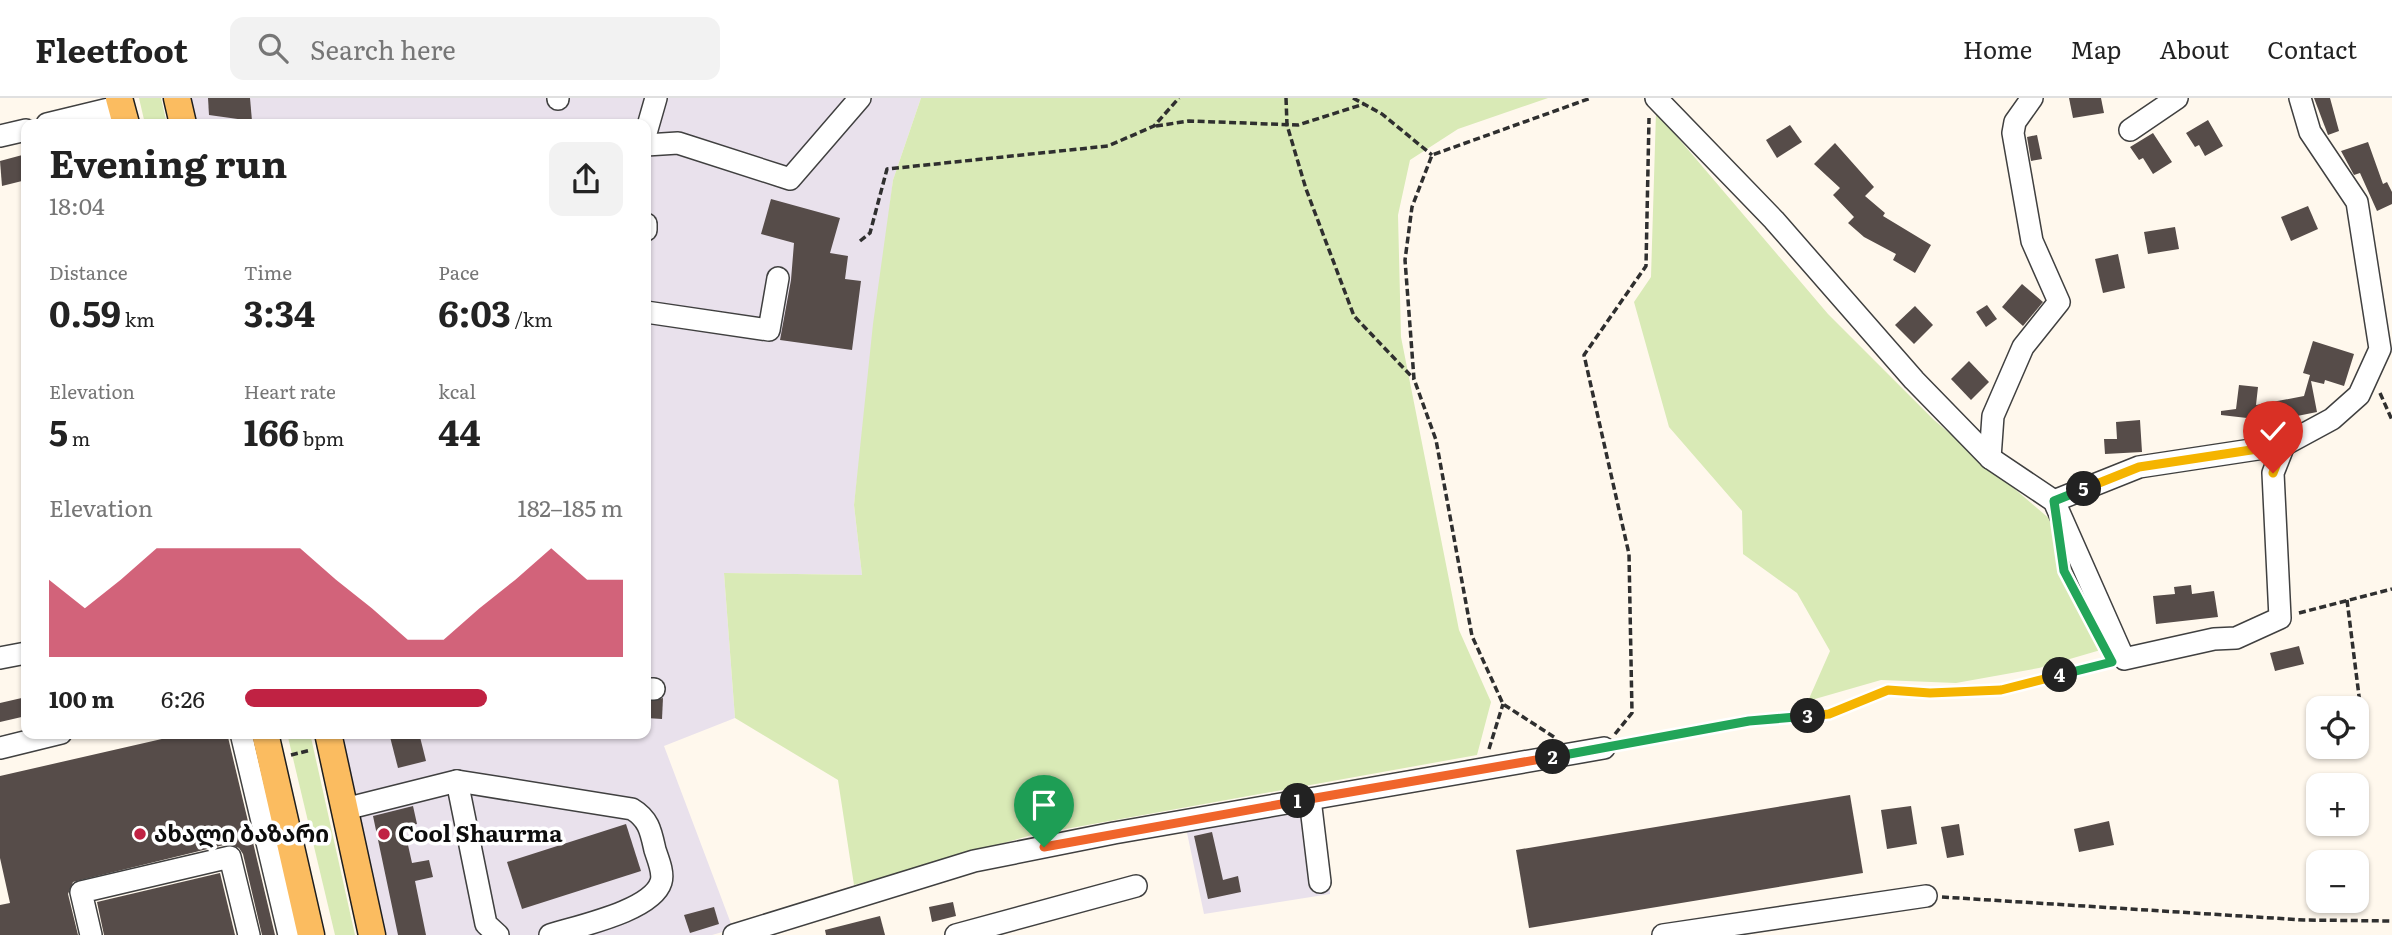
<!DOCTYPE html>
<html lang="en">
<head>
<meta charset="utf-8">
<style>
  :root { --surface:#fff; --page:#f2f2f2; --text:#222; --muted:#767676; --line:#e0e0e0; --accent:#c02243 }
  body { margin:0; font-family:Literata,"Noto Sans Georgian",serif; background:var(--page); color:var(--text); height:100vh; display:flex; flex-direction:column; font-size:26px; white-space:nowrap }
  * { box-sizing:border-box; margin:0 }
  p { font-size:23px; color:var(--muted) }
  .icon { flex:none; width:38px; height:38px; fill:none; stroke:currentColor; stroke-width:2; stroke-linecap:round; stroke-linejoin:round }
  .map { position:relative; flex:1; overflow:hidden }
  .side { position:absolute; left:21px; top:21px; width:630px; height:620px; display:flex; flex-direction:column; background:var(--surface); border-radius:14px; box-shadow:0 2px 5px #0004 }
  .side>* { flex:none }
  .buttons { position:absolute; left:2306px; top:598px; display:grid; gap:14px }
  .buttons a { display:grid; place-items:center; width:63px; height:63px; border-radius:14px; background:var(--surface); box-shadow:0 2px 5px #0004; font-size:35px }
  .pin { position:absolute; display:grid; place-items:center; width:60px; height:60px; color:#fff; margin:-72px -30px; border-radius:50% 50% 50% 0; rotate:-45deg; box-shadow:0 0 7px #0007 }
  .pin .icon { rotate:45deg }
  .km { position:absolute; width:35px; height:35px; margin:-18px; border-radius:50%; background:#222; color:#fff; font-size:19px; line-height:35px; text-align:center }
  .round { display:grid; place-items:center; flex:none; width:74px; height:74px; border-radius:14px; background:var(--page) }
  .head { display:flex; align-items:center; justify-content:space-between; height:119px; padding:0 28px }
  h1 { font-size:38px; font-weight:700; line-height:52px }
  .figures { display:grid; grid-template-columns:repeat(3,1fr); gap:10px; height:119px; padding:7px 28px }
  .figures div { display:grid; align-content:center }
  .figures b { font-size:35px; font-weight:700 }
  .figures small { font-size:19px; font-weight:400 }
  .figures p { font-size:19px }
  .chart { height:196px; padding:14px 28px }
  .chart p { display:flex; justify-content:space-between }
  .chart svg { width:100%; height:126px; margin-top:7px; fill:var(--accent); opacity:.7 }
  ul { padding:0 28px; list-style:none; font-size:23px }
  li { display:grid; grid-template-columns:112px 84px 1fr; align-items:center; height:52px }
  li i { height:18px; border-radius:9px; background:var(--accent) }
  header { display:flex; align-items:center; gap:42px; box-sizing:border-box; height:98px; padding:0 35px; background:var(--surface); border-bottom:2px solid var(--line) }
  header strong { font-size:33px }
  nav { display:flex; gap:38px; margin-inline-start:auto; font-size:24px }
  .search { width:490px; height:63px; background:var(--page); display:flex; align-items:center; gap:18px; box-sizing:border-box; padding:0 24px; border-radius:14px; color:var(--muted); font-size:26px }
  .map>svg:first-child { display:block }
</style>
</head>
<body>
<header>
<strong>Fleetfoot</strong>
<div class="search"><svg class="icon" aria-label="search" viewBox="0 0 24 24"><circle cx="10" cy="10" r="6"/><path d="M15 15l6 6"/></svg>Search here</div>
<nav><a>Home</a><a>Map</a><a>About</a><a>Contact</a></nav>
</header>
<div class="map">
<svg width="2392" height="837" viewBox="0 0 2392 837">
  <rect width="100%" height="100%" fill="#fff8ed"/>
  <!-- industrial -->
  <g fill="#e9e1ec">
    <path d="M188 0H921L893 82 854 407 862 477 724 475 735 620 664 648 733 831 712 837H383L339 635H646V26H195Z"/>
    <path d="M1322 707 1330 796 1204 816 1186 730Z"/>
  </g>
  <!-- green -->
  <g fill="#d9eab6">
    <path d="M139 0H161L167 26H145Z"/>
    <path d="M921 0H1548L1458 31 1410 62 1398 117 1401 239 1459 532 1491 604 1477 657 1032 737 854 787 838 682 735 620 724 475 862 477 854 407 873 226 893 82Z"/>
    <path d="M1656 14 1828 216 1934 322 2058 428 2104 551 2039 570 1956 585 1881 582 1808 603 1830 553 1797 495 1743 456 1742 413 1669 329 1634 204 1651 179Z"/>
    <path d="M287 635H310L355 837H335Z"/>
  </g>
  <!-- building -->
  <g fill="#564c49">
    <path d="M208 0H250L252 23 209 17Z"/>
    <path d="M2069 0H2101L2104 15 2073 20Z"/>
    <path d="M2314 0H2330L2339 33 2328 37Z"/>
    <path d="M2208 22 2223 48 2205 58 2199 47 2195 49 2186 35Z"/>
    <path d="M1790 27 1802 44 1777 60 1766 42Z"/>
    <path d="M2153 35 2172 64 2153 76 2143 60 2139 62 2130 49Z"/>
    <path d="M2037 37 2042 61 2031 63 2027 39Z"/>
    <path d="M2368 44 2383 86 2387 84 2392 94V106L2377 113 2360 75 2354 77 2341 53Z"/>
    <path d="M1835 45 1874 89 1865 98 1885 115 1883 118 1931 147 1915 175 1893 162 1896 156 1864 139 1848 125 1854 119 1833 97 1840 90 1814 66Z"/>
    <path d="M26 56V82L2 88 0 63Z"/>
    <path d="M771 101 840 120 830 155 848 158 845 181 861 183 852 252 780 242 791 182 794 145 761 136Z"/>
    <path d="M2308 108 2318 131 2291 143 2281 119Z"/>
    <path d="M2175 129 2179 151 2148 156 2144 134Z"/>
    <path d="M2118 156 2125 190 2103 195 2095 161Z"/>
    <path d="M2022 186 2043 204 2023 228 2002 209Z"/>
    <path d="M1987 207 1997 221 1986 229 1976 214Z"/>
    <path d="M1915 208 1933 227 1914 246 1895 227Z"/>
    <path d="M2313 243 2354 256 2344 288 2325 282 2324 286 2311 283 2317 314 2273 323 2221 317V313L2236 311 2239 287 2258 289 2256 307 2304 298 2310 277 2303 275Z"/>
    <path d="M1969 263 1989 284 1971 302 1951 281Z"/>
    <path d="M2140 322 2142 354 2105 356 2104 341H2117L2116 324Z"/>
    <path d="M2191 487 2192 496 2214 493 2218 519 2156 526 2153 498 2175 496 2174 489Z"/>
    <path d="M2299 548 2304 566 2275 573 2270 555Z"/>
    <path d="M26 599V618L0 624V605Z"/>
    <path d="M663 600 662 621 646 620V604Z"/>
    <path d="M188 635H227L275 837H262L243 756 239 750 228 746 73 784 68 796 78 837H0V807L10 805 0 760V678Z"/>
    <path d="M389 635H419L426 663 398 670Z"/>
    <path d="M1850 697 1863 775 1529 830 1516 752Z"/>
    <path d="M413 708 417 726 404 729 412 765 429 762 433 779 415 783 426 837H398L373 718Z"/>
    <path d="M1911 708 1917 746 1887 751 1881 712Z"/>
    <path d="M2109 723 2114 747 2079 754 2074 731Z"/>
    <path d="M626 726 641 773 522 811 507 764Z"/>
    <path d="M1959 726 1964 757 1947 760 1941 729Z"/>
    <path d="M1212 734 1223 782 1238 778 1241 794 1208 801 1194 738Z"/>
    <path d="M220 775 235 837H104L97 804Z"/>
    <path d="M953 804 956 818 932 824 929 809Z"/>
    <path d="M714 809 719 826 690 835 684 817Z"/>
    <path d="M880 818 885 837H826L825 832Z"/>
  </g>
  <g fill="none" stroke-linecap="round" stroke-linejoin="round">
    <defs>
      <g id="minor">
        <path d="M1656 0 1774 122 1914 282 1990 360 2054 403 2124 561 2214 541 2236 540 2280 520 2273 375 2284 347"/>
        <path d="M558 1V0"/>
        <path d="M47 26 121 8"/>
        <path d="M2130 32 2177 0"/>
        <path d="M646 35 656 0"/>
        <path d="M0 38 26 32"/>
        <path d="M646 47 678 45 790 81 860 0"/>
        <path d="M646 126V132"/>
        <path d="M646 214 769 232 778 180"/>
        <path d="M1990 360 1993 318 2023 249 2059 204 2032 143 2013 35 2015 24 2032 0"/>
        <path d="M2054 403 2139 369 2284 347 2332 321 2359 297 2380 251 2357 104 2310 34 2300 0"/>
        <path d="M0 560 26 555"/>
        <path d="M646 591H654"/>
        <path d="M241 635 289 837"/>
        <path d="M0 650 61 635"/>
        <path d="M457 683 486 826 498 837"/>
        <path d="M1310 701 1320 784"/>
        <path d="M345 711 457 683 632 711C649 721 651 734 655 752 658 761 664 775 661 784 652 813 578 828 550 837"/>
        <path d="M91 837 81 794 230 759 249 837"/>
        <path d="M734 837 974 763 1114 735 1604 650"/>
        <path d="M956 837 1136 788"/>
        <path d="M1663 837 1926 798"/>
      </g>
      <g id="major">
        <path d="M119 0 126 26"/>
        <path d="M177 0 183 26"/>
        <path d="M265 635 311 837"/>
        <path d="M328 635 372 837"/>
      </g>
    </defs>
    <!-- minor casing -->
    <use href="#minor" stroke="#404040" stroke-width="24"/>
    <!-- major casing -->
    <use href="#major" stroke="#1e1e1e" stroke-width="29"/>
    <!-- path -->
    <g stroke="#2f2f2f" stroke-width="3.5" stroke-dasharray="7 3.5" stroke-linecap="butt">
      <path d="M1286 0 1287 27 1306 91 1354 218 1414 281"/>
      <path d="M1353 0 1382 16 1432 57"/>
      <path d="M1156 28 1189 23 1298 27 1364 6"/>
      <path d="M860 143 870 135 887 71 1108 48 1154 28 1179 0"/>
      <path d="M2380 295 2392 322"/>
      <path d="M2347 502 2360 606 2354 611"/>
      <path d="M2299 515 2392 491"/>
      <path d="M1615 636 1632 615 1629 456 1584 257 1646 168 1649 20"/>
      <path d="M1554 639 1503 606 1472 538 1436 342 1414 281 1405 162 1412 109 1432 57 1591 0"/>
      <path d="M1620 647 1749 623 1829 616 1888 592 1930 595 2001 592 2106 566"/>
      <path d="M1489 651 1503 606"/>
      <path d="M291 657 311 652"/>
      <path d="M1942 799 2304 822 2392 823"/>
    </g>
    <!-- minor -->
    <use href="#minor" stroke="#fff" stroke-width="21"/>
    <!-- major -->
    <use href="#major" stroke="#fbbc60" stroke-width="26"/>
  </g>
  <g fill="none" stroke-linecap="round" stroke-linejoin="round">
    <defs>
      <path id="split-1" d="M1044 749 1298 703"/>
      <path id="split-2" d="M1298 703 1553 659"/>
      <path id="split-3" d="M1553 659 1749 623 1808 618"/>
      <path id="split-4" d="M1808 618 1829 616 1888 592 1930 595 2001 592 2060 577"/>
      <path id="split-5" d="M2060 577 2112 564 2064 473 2054 403 2084 391"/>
      <path id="split-6" d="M2084 391 2139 369 2284 347 2273 375"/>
    </defs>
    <!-- split-1 casing -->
    <use href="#split-1" stroke="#fff" stroke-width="14"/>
    <!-- split-2 casing -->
    <use href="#split-2" stroke="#fff" stroke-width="14"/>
    <!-- split-3 casing -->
    <use href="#split-3" stroke="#fff" stroke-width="14"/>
    <!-- split-4 casing -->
    <use href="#split-4" stroke="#fff" stroke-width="14"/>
    <!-- split-5 casing -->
    <use href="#split-5" stroke="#fff" stroke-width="14"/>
    <!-- split-6 casing -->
    <use href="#split-6" stroke="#fff" stroke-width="14"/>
    <!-- split-1 -->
    <use href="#split-1" stroke="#f0652b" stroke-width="9"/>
    <!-- split-2 -->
    <use href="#split-2" stroke="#f0652b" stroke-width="9"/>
    <!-- split-3 -->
    <use href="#split-3" stroke="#22a559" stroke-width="9"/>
    <!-- split-4 -->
    <use href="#split-4" stroke="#f5b400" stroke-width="9"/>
    <!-- split-5 -->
    <use href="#split-5" stroke="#22a559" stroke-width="9"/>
    <!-- split-6 -->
    <use href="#split-6" stroke="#f5b400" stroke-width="9"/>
  </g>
  <!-- markers -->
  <g fill="#c02243" stroke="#fff" stroke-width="2.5">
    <circle cx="140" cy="736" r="7"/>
    <circle cx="384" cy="736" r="7"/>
  </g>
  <g text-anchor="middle" stroke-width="7" stroke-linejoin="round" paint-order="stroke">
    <!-- poi labels -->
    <g font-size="23" font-weight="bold" fill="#0d0d0d" stroke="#fff" text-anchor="start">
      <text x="154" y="744">ახალი ბაზარი</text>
      <text x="398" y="744">Cool Shaurma</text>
    </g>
  </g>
</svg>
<div class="buttons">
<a><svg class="icon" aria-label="locate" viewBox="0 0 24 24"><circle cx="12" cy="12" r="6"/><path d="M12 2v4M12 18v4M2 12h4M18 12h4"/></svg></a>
<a>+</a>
<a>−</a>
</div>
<div class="pin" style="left:1044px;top:749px;background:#1e9e55"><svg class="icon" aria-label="arrive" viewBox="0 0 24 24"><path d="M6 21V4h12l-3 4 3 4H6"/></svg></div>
<div class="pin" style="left:2273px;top:375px;background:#d93025"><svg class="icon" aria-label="check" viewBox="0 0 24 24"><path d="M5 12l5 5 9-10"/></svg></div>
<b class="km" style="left:1298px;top:703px">1</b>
<b class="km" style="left:1553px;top:659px">2</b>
<b class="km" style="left:1808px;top:618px">3</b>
<b class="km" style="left:2060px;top:577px">4</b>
<b class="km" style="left:2084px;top:391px">5</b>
<section class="side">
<div class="head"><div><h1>Evening run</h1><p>18:04</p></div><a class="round"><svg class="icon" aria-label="share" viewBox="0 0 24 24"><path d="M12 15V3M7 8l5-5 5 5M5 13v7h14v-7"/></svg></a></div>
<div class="figures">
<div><p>Distance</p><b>0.59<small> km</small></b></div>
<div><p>Time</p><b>3:34</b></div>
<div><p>Pace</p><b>6:03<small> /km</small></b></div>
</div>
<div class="figures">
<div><p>Elevation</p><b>5<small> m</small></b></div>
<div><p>Heart rate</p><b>166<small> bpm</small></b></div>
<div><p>kcal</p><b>44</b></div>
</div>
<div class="chart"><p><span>Elevation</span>182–185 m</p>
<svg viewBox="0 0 160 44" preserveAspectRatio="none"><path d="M0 44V17L10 27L20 17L30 6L40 6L50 6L60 6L70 6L80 17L90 27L100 38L110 38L120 27L130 17L140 6L150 17L160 17V44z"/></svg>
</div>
<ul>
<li><b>100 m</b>6:26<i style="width:64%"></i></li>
</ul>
</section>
</div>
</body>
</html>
